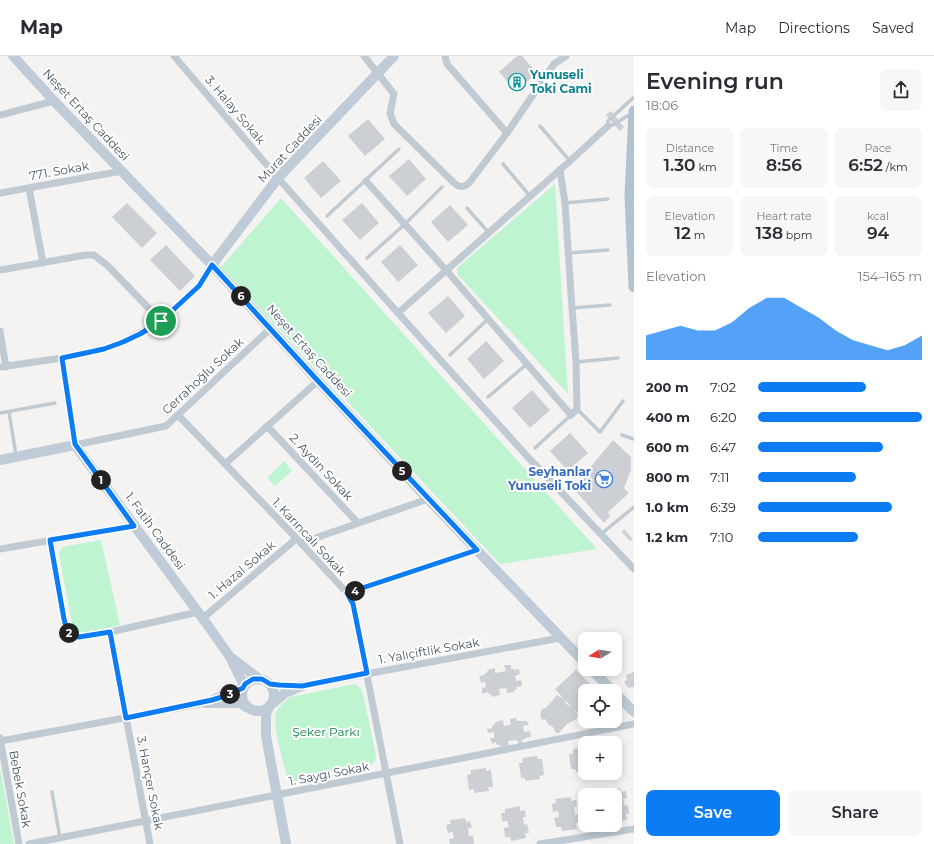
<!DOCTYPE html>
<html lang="en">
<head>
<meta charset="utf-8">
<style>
  :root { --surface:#fff; --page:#f7f7f7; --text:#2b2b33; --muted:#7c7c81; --line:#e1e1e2; --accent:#0c7cf5 }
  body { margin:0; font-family:Montserrat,sans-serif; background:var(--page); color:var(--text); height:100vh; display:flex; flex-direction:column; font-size:15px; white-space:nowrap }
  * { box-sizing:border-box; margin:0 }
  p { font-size:13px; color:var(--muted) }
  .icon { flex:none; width:22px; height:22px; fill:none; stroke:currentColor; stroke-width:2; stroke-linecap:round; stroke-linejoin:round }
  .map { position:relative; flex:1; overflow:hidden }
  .sheet { display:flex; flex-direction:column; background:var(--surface); width:300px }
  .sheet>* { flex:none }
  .needle { width:26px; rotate:259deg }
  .buttons { position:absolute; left:578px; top:576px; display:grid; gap:8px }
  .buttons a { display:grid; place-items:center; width:44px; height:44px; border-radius:8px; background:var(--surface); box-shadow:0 2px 10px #0003; font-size:20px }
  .pin { position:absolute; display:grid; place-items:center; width:34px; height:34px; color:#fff; margin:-17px; border:2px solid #fff; border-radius:50%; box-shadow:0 1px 4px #0007 }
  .km { position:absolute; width:20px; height:20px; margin:-10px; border-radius:50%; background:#222; color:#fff; font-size:11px; line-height:20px; text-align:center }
  .round { display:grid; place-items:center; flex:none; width:42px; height:42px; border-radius:8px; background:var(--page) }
  .summary { display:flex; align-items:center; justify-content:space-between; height:68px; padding:0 12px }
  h1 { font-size:22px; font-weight:600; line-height:30px }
  .stats { display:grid; grid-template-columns:repeat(3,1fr); gap:6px; height:68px; padding:4px 12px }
  .stats div { display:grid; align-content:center; border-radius:8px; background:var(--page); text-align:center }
  .stats b { font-size:17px; font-weight:600 }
  .stats small { font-size:11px; font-weight:400 }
  .stats p { font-size:11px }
  .chart { height:112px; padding:8px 12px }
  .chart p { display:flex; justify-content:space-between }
  .chart svg { width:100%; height:72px; margin-top:4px; fill:var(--accent); opacity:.7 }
  .action { display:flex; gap:8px; margin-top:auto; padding:8px 12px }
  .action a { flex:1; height:46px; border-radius:8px; background:var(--accent); color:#fff; font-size:16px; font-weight:600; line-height:46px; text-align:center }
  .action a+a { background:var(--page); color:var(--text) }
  ul { padding:0 12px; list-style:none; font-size:13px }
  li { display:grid; grid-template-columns:64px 48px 1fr; align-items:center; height:30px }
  li i { height:10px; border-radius:5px; background:var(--accent) }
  header { display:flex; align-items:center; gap:24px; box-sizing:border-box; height:56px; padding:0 20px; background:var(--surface); border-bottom:1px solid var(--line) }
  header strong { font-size:19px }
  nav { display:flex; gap:22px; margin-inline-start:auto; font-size:14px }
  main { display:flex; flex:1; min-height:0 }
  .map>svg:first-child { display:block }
</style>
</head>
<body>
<header>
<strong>Map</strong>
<nav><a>Map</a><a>Directions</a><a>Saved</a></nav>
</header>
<main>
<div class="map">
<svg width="634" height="788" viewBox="0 0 634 788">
  <rect width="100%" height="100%" fill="#f5f2f2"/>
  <!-- green -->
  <g fill="#bff4d1">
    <path d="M555 128 568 338 458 219 457 212Z"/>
    <path d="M281 142 597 493 500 508 221 211Z"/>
    <path d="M284 405 292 415 275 430 267 422Z"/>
    <path d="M101 484 120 569 83 578 73 573 59 498 62 491Z"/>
    <path d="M355 628 362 634 376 699 375 705 371 709 291 726 287 722C284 707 272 671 276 657 279 650 285 645 290 641Z"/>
    <path d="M0 711 14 788H0Z"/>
  </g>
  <!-- building -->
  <g fill="#ccd0d5">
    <path d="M517 0H522L537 17 516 35 499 16Z"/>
    <path d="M611 55 624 71 620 75 606 59Z"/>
    <path d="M368 63 385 83 365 100 348 80Z"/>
    <path d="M409 103 426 123 407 140 389 120Z"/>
    <path d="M323 105 341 125 321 142 304 122Z"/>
    <path d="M127 147 157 177 142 192 112 161Z"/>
    <path d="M362 147 379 167 360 184 342 164Z"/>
    <path d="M450 149 468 169 448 186 431 166Z"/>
    <path d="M166 189 195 220 180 235 150 204Z"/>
    <path d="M400 189 418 209 398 226 381 206Z"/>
    <path d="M448 240 465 260 446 277 428 257Z"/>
    <path d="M486 285 504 305 484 323 467 303Z"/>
    <path d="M532 334 550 354 530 372 512 352Z"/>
    <path d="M570 377 588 397 568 415 550 395Z"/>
    <path d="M613 384 631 401V414L624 432 629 437 608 456 610 460 604 467 573 432Z"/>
    <path d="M624 473 633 483 630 485 622 476Z"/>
    <path d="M504 609H511V613H514V614L519 613 520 618 515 620 516 625 521 624 522 630 516 631 517 633 514 634V636L507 637 506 632 499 633 500 639 492 641 491 638H489L488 636 482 638V632L486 631 485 626 481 627 479 620 485 619 484 618 488 616 487 614 495 612V617L506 615Z"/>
    <path d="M576 614 597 635H585V665L565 644 566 648 573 652 578 660 575 664 567 668 559 677H556L553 671 549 669 545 663 542 664 540 659 542 653 546 652 557 639 564 643 555 633Z"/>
    <path d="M634 616V631L628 632 627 630H626L624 625 627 624 626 619Z"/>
    <path d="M516 662 517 665H527L529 669 523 670 524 676 530 675 531 681 525 682V683L521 684 523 687 519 688 517 684 508 685 509 690 500 692V689H497L496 686 492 688 490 682H494V676L488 677 487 673 492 672 493 669 496 666 503 664 504 670 511 669 510 663Z"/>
    <path d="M585 692V715L576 716 575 713H571L569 698H573V693Z"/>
    <path d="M537 700 538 703H542L544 719 539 720 540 723 525 725V722H521L519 707H523L522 702Z"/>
    <path d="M486 712V715L491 714 493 731H488L489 735 474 737V733L469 734 467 719 471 718V714Z"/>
    <path d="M620 732 621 736 626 735 627 742 623 743 625 750 628 749 629 758H626L627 764 615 766V739H606L605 734Z"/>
    <path d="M571 741V745L576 744 577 751H574L575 759 578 758 579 767H576L577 773 562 775 561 771H556L554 762 559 761 558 755 553 756 552 748 556 747 555 743Z"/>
    <path d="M520 750V755L525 754 526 761H523L524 769 527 768 529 777H525L526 782 511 785 510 781H505L504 772 509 771 507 765H502L501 757H505V753Z"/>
    <path d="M465 762 466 766 470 765 472 772H468L469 780 473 779 474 788H450L449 783 454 782 453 776 448 777 446 769 451 768 450 764Z"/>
  </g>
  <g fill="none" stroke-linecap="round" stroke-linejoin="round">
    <!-- lane -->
    <g stroke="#bfcad3" stroke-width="3.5">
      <path d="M632 62 627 60 615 68 608 70V65L634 41"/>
      <path d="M540 70 570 105"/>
      <path d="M503 108 530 140"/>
      <path d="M565 147 608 143"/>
      <path d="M467 152 489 177"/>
      <path d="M327 160 399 93"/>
      <path d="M568 197 608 194"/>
      <path d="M367 202 405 168 442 131"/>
      <path d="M572 252 610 249"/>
      <path d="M450 299 488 263"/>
      <path d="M576 306 618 302"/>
      <path d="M488 341 527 308"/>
      <path d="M577 353 600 376 623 345"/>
      <path d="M9 356 16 399"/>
      <path d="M0 357 55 347"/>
      <path d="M622 379 634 383"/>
      <path d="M535 392 571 359"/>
      <path d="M601 478 634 451"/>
      <path d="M52 736 60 782"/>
    </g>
    <!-- street -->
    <g stroke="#bfcad3" stroke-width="7">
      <path d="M174 0 278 122 398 257 527 400 634 513"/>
      <path d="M364 0 394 38 390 57 394 68 448 121C455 128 460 135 469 127L507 77 554 8 566 0"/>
      <path d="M445 0 447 8 507 77"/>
      <path d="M0 59 54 45"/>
      <path d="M366 125 446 214 571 359 577 353 576 306 572 252 565 147 560 114"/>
      <path d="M29 132 43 207"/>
      <path d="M0 137 122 115"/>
      <path d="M0 214 86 199H94L108 210 161 265"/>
      <path d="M398 257 570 105 608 70"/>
      <path d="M0 275 6 311"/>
      <path d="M62 302 75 389 166 370 271 272"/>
      <path d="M0 311 62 302 104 293 123 286 161 265 199 230 212 209"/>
      <path d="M178 359 301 487 347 537 353 548 400 788"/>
      <path d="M267 370 358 467"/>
      <path d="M225 408 318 325"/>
      <path d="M50 484 64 563 67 574 71 579 79 581 110 576 198 556"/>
      <path d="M301 487 428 443"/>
      <path d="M0 493 134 470"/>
      <path d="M347 537 477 494"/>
      <path d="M203 562 296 483"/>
      <path d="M110 576 150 788"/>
      <path d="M302 630 560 582"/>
      <path d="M0 682 19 788"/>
      <path d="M0 685 205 647"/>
      <path d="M29 788 634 668"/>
      <path d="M540 788 634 773"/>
    </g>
    <!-- secondary -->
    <g stroke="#bfccd7" stroke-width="10">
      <path d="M13 0 54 45 212 209 318 325 428 443 585 607"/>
      <path d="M212 209 278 122 394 0"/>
      <path d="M0 404 75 389 209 571 230 601 244 629"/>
      <path d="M233 603 258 622"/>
      <path d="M591 613 613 635"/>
      <circle cx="258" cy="639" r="16"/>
      <path d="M615 637 634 656"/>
      <path d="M215 643 243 632"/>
      <path d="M205 647H241L246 651"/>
      <path d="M272 648 285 637 302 630"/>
      <path d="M270 650 266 657V680L286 788"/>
    </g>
    <!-- primary -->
    <path stroke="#b0c3d3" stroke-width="11" d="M634 55 630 140 634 231"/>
  </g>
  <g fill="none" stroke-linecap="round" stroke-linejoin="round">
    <defs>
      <path id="route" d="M212 209 318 325 477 494 347 537 353 548 367 617 302 630 279 629 270 628 262 623H253L245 628 243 632 222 641 212 644 126 662 110 576 79 581 71 579 67 574 64 563 50 484 134 470 75 388 62 302 104 293 123 286 140 278 161 265 199 230Z"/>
    </defs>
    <!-- route casing -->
    <use href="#route" stroke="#fff" stroke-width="8"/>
    <!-- route -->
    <use href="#route" stroke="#0c7cf5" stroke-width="5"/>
  </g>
  <!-- icons -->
  <defs>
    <symbol id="building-ring" viewBox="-11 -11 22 22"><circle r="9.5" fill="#fff" stroke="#0f9aa8" stroke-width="1.5"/><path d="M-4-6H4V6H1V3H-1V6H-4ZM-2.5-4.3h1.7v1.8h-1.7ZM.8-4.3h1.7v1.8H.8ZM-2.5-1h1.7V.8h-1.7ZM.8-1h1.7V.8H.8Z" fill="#0f9aa8"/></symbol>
    <symbol id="supermarket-ring" viewBox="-11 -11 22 22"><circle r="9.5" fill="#fff" stroke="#3f7fe0" stroke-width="1.5"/><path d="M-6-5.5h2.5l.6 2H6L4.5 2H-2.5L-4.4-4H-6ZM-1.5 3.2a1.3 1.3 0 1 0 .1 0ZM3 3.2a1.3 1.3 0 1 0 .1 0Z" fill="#3f7fe0"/></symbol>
  </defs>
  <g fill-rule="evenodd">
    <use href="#building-ring" x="507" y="16" width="20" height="20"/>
    <use href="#supermarket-ring" x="594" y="413" width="20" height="20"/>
  </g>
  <g text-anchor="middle" stroke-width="4" stroke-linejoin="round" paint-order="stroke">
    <!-- culture labels -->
    <g font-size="12" font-weight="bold" fill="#0d838f" stroke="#fff" text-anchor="start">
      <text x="530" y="23">Yunuseli<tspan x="530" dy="14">Toki Cami</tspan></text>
    </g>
    <!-- street labels -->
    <g font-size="12" fill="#485762" stroke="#fff">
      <text transform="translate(235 54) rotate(50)" y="4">3. Halay Sokak</text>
      <text transform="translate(86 59) rotate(47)" y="4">Neşet Ertaş Caddesi</text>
      <text transform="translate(290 93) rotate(-47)" y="4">Murat Caddesi</text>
      <text transform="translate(59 115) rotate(-10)" y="4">771. Sokak</text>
      <text transform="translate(309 295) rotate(48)" y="4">Neşet Ertaş Caddesi</text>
      <text transform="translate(203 320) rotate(-43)" y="4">Cerrahoğlu Sokak</text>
      <text transform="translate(321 411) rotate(47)" y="4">2. Aydın Sokak</text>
      <text transform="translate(155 475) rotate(54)" y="4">1. Fatih Caddesi</text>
      <text transform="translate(309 481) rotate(47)" y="4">1. Karıncalı Sokak</text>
      <text transform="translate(242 514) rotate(-40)" y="4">1. Hazal Sokak</text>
      <text transform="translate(429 595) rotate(-10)" y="4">1. Yalıçiftlik Sokak</text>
      <text transform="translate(329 718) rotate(-11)" y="4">1. Saygı Sokak</text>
      <text transform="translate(150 727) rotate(79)" y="4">3. Hançer Sokak</text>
      <text transform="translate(20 733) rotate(80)" y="4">Bebek Sokak</text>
    </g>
    <!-- shop labels -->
    <g font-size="12" font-weight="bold" fill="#366cbe" stroke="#fff" text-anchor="end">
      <text x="591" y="420">Seyhanlar<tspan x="591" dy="14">Yunuseli Toki</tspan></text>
    </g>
    <!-- park labels -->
    <g font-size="12" fill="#108645" stroke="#fff">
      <text x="326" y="680">Şeker Parkı</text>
    </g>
  </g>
</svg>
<div class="buttons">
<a><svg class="needle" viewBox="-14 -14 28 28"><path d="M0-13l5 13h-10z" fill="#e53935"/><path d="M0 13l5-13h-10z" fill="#7c7c81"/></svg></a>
<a><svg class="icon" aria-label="locate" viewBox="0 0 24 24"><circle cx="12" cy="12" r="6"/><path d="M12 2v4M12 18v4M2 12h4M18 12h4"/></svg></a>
<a>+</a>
<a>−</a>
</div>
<div class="pin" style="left:161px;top:265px;background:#1e9e55"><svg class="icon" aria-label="arrive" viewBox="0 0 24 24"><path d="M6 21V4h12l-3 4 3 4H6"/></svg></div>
<b class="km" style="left:101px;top:424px">1</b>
<b class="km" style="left:69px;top:577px">2</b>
<b class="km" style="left:230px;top:638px">3</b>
<b class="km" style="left:355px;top:535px">4</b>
<b class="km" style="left:402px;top:415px">5</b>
<b class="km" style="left:241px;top:240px">6</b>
</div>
<section class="sheet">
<div class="summary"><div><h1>Evening run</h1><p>18:06</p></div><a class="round"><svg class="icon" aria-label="share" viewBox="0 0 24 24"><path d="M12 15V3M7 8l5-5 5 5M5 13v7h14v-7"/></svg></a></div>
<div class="stats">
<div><p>Distance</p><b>1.30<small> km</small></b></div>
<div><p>Time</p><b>8:56</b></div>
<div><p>Pace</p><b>6:52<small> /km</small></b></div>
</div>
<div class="stats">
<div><p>Elevation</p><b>12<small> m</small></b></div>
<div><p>Heart rate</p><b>138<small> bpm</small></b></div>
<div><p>kcal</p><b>94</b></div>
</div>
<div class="chart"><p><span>Elevation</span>154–165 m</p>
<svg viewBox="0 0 160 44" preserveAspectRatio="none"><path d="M0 44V29L10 26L20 23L30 26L40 26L50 21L60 12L70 6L80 6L90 12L100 18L110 26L120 32L130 35L140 38L150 35L160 29V44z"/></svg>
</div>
<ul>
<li><b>200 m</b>7:02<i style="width:66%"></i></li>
<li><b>400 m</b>6:20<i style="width:100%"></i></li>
<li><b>600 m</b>6:47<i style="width:76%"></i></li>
<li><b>800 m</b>7:11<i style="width:60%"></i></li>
<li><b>1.0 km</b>6:39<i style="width:82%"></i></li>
<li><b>1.2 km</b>7:10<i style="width:61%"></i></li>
</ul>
<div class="action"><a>Save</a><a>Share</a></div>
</section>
</main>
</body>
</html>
